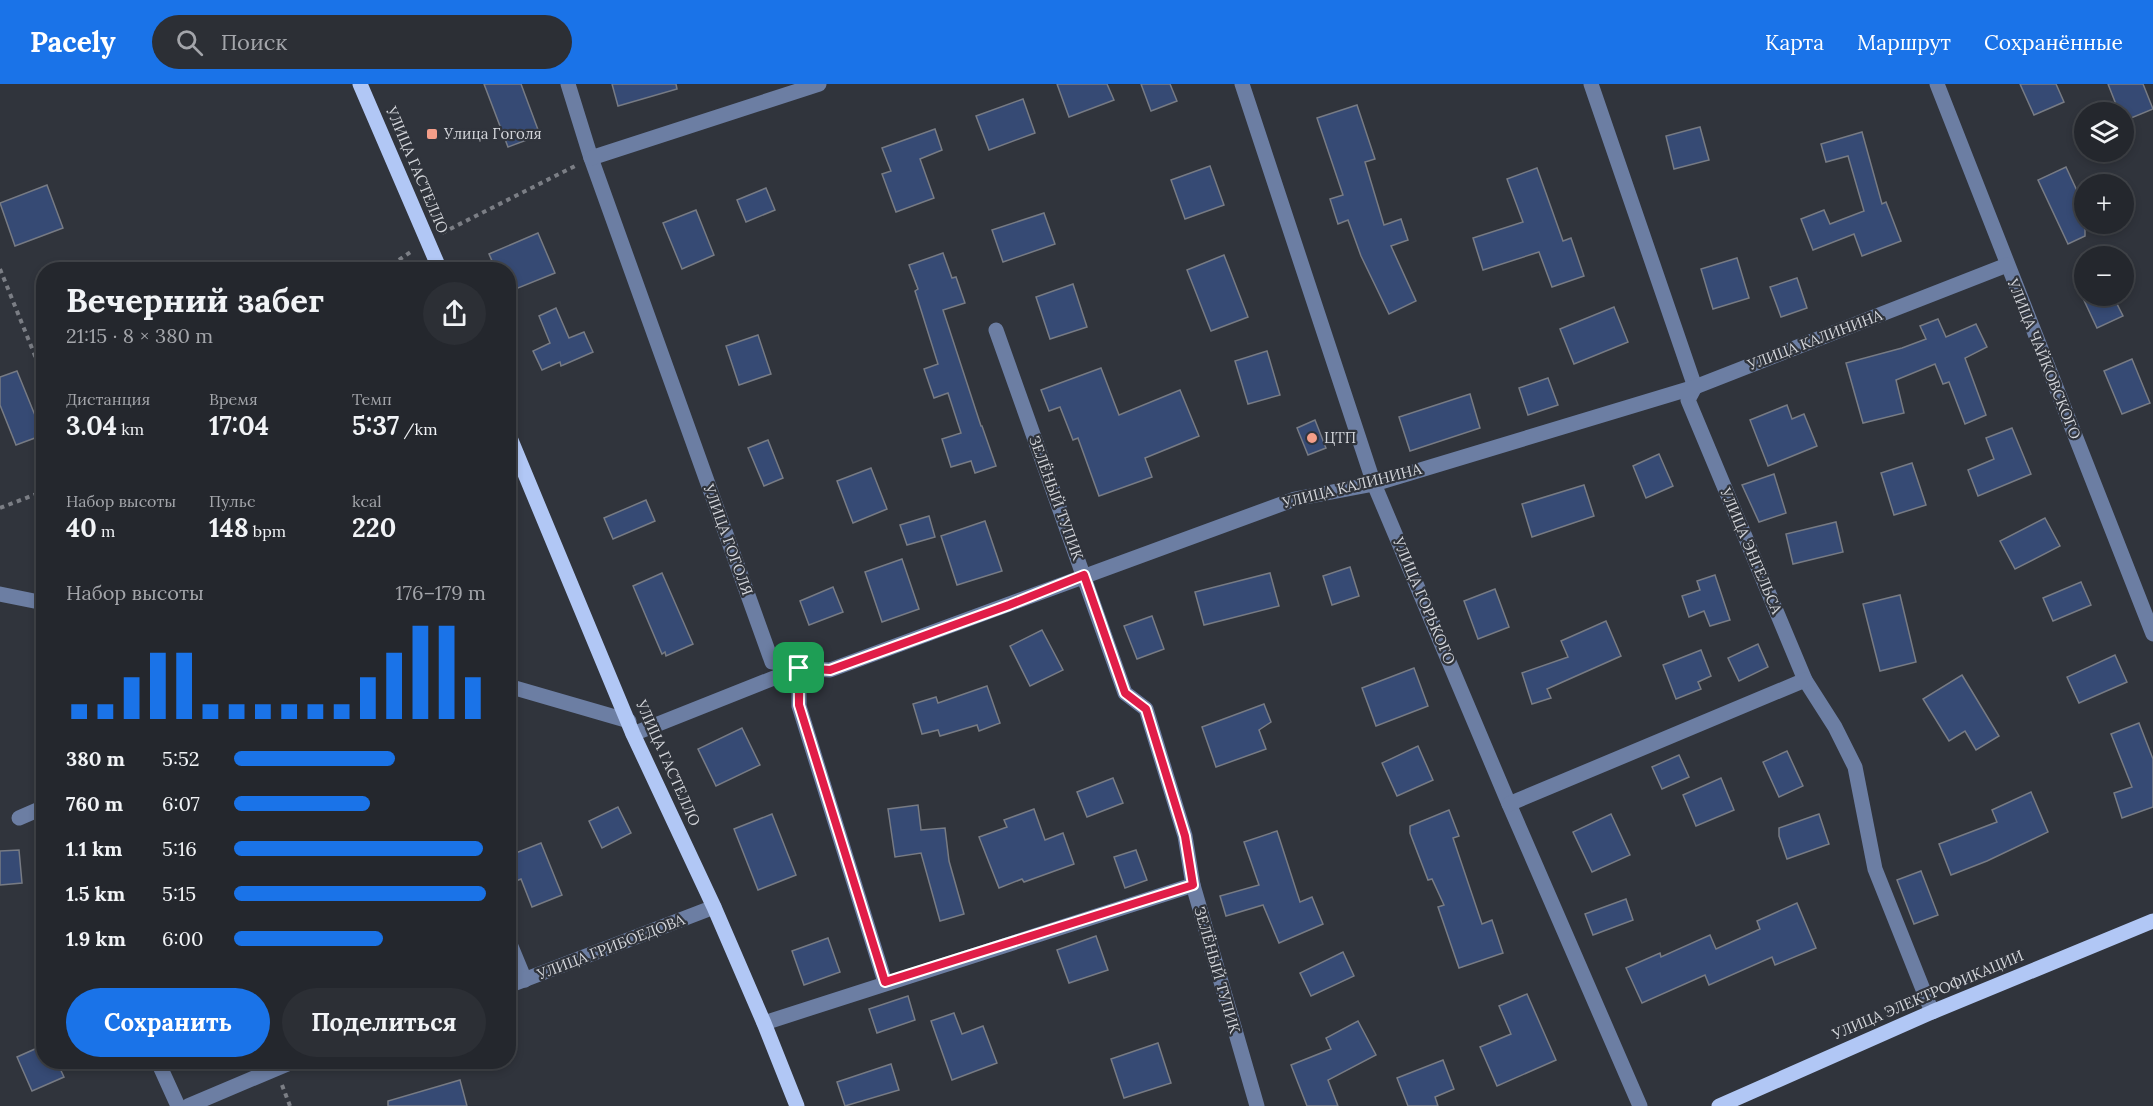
<!DOCTYPE html>
<html lang="ru">
<head>
<meta charset="utf-8">
<style>
  :root { --surface:#24272d; --page:#2c2f35; --text:#f1f3f6; --muted:#a3a5aa; --line:#414449; --accent:#1a73e8 }
  body { margin:0; font-family:Lora,serif; background:var(--page); color:var(--text); height:100vh; display:flex; flex-direction:column; font-size:22px; white-space:nowrap }
  * { box-sizing:border-box; margin:0 }
  p { font-size:20px; color:var(--muted) }
  .icon { flex:none; width:33px; height:33px; fill:none; stroke:currentColor; stroke-width:2; stroke-linecap:round; stroke-linejoin:round }
  .map { position:relative; flex:1; overflow:hidden }
  .side { position:absolute; left:36px; top:178px; width:480px; height:807px; display:flex; flex-direction:column; background:var(--surface); border-radius:24px; box-shadow:0 3px 9px #0003,0 0 0 2px var(--line) }
  .side>* { flex:none }
  .tools { position:absolute; left:2074px; top:18px; display:grid; gap:12px }
  .tools a { display:grid; place-items:center; width:60px; height:60px; border-radius:50%; background:var(--surface); box-shadow:0 3px 9px #0003,0 0 0 2px var(--line); font-size:30px }
  .pin { position:absolute; display:grid; place-items:center; width:51px; height:51px; color:#fff; margin:-26px; border-radius:12px; box-shadow:0 3px 9px #0006 }
  .round { display:grid; place-items:center; flex:none; width:63px; height:63px; border-radius:32px; background:var(--page) }
  .overview { display:flex; align-items:center; justify-content:space-between; height:102px; padding:0 30px }
  h1 { font-size:33px; font-weight:700; line-height:45px }
  .stats { display:grid; grid-template-columns:repeat(3,1fr); gap:9px; height:102px; padding:6px 30px }
  .stats div { display:grid; align-content:center }
  .stats b { font-size:26px; font-weight:700 }
  .stats small { font-size:16px; font-weight:400 }
  .stats p { font-size:16px }
  .chart { height:168px; padding:12px 30px }
  .chart p { display:flex; justify-content:space-between }
  .chart svg { width:100%; height:108px; margin-top:6px; stroke:var(--accent); stroke-width:6 }
  .action { display:flex; gap:12px; margin-top:auto; padding:12px 30px }
  .action a { flex:1; height:69px; border-radius:36px; background:var(--accent); color:#fff; font-size:24px; font-weight:700; line-height:69px; text-align:center }
  .action a+a { background:var(--page); color:var(--text) }
  ul { padding:0 30px; list-style:none; font-size:20px }
  li { display:grid; grid-template-columns:96px 72px 1fr; align-items:center; height:45px }
  li i { height:15px; border-radius:8px; background:var(--accent) }
  header { display:flex; align-items:center; gap:36px; box-sizing:border-box; height:84px; padding:0 30px; background:var(--accent); color:#fff }
  header strong { font-size:28px }
  nav { display:flex; gap:33px; margin-inline-start:auto; font-size:21px }
  .search { width:420px; height:54px; background:var(--page); display:flex; align-items:center; gap:15px; box-sizing:border-box; padding:0 21px; border-radius:33px; color:var(--muted); font-size:22px }
  .map>svg:first-child { display:block }
</style>
</head>
<body>
<header>
<strong>Pacely</strong>
<div class="search"><svg class="icon" aria-label="search" viewBox="0 0 24 24"><circle cx="10" cy="10" r="6"/><path d="M15 15l6 6"/></svg>Поиск</div>
<nav><a>Карта</a><a>Маршрут</a><a>Сохранённые</a></nav>
</header>
<div class="map">
<svg width="2153" height="1022" viewBox="0 0 2153 1022">
  <rect width="100%" height="100%" fill="#30343c"/>
  <!-- building -->
  <g fill="#364a74" stroke="#777b84" stroke-width="1.5">
    <path d="M484 0H521L540 51 508 63Z"/>
    <path d="M612 0H676L677 5 618 22Z"/>
    <path d="M1057 0H1107L1114 16 1069 33Z"/>
    <path d="M1141 0H1170L1177 17 1151 27Z"/>
    <path d="M2020 0H2056L2064 18 2034 31Z"/>
    <path d="M2108 0H2143L2153 25 2124 37V28H2119Z"/>
    <path d="M1023 15 1035 49 989 66 976 32Z"/>
    <path d="M1357 21 1375 75 1365 78 1384 141 1401 135 1408 156 1391 162 1416 217 1389 230 1361 172 1348 136 1338 140 1330 115 1343 111 1317 34Z"/>
    <path d="M1700 43 1709 76 1674 85 1666 52Z"/>
    <path d="M935 45 942 66 920 75 934 114 896 128 882 90 891 87 882 64Z"/>
    <path d="M1862 48 1882 120 1886 118 1901 157 1862 172 1854 150 1813 166 1801 135 1824 126 1830 140 1864 127 1848 72 1826 78 1821 60Z"/>
    <path d="M1210 82 1224 121 1185 135 1171 96Z"/>
    <path d="M2066 83 2085 124V152L2068 160 2038 96Z"/>
    <path d="M1537 84 1563 157 1571 154 1584 192 1552 203 1539 168 1483 186 1473 154 1523 138 1507 95Z"/>
    <path d="M47 101 63 144 15 162 0 119Z"/>
    <path d="M766 104 775 126 746 138 737 116Z"/>
    <path d="M696 126 714 171 682 185 663 139Z"/>
    <path d="M1044 129 1055 160 1003 178 992 146Z"/>
    <path d="M538 149 555 189 508 208V186H496L489 170Z"/>
    <path d="M943 169 952 194 956 193 965 219 943 226 981 342H982L996 382 975 389 971 377 951 383 942 355 961 349 948 309 934 314 924 285 938 280 915 207 918 205 909 181Z"/>
    <path d="M1224 171 1248 233 1211 247 1187 186Z"/>
    <path d="M1737 174 1749 214 1713 225 1701 185Z"/>
    <path d="M1797 194 1807 224 1781 233 1770 203Z"/>
    <path d="M1073 200 1087 243 1050 255 1036 213Z"/>
    <path d="M2082 212H2113L2123 232 2097 244Z"/>
    <path d="M1614 223 1628 258 1574 280 1560 245Z"/>
    <path d="M556 224 569 254 584 248 593 268 561 282 560 278 542 286 533 267 550 259 539 232Z"/>
    <path d="M1938 235 1946 253 1976 240 1987 263 1965 274 1986 331 1965 340 1949 298 1943 300 1935 280 1896 296 1904 329 1863 339 1846 279 1902 264 1926 255 1920 242Z"/>
    <path d="M758 251 771 290 739 301 726 262Z"/>
    <path d="M1267 267 1280 311 1248 320 1235 277Z"/>
    <path d="M2132 275 2150 319 2122 330 2104 287Z"/>
    <path d="M1101 284 1119 331 1180 306 1199 352 1145 374 1152 393 1099 412 1078 354 1073 356 1060 323 1049 327 1041 306Z"/>
    <path d="M17 287 43 351 16 361 0 321V293Z"/>
    <path d="M1548 294 1558 321 1528 331 1519 304Z"/>
    <path d="M1470 310 1480 344 1410 367 1399 333Z"/>
    <path d="M1787 321 1792 335 1804 330 1817 362 1768 382 1750 336Z"/>
    <path d="M1315 336 1326 364 1308 371 1297 344Z"/>
    <path d="M2012 344 2031 390 1978 412 1968 386 1994 375 1986 354Z"/>
    <path d="M768 356 783 394 764 402 748 364Z"/>
    <path d="M1659 370 1673 402 1646 414 1633 382Z"/>
    <path d="M1912 379 1926 421 1894 431 1881 389Z"/>
    <path d="M871 384 887 425 853 439 837 397Z"/>
    <path d="M1774 390 1786 429 1759 438 1742 401Z"/>
    <path d="M1584 401 1594 432 1532 453 1522 420Z"/>
    <path d="M646 416 655 437 613 455 604 434Z"/>
    <path d="M929 432 935 453 907 461 900 441Z"/>
    <path d="M2045 434 2060 462 2015 485 2000 457Z"/>
    <path d="M985 437 1002 487 957 501 941 452Z"/>
    <path d="M1836 438 1843 468 1793 480 1786 450Z"/>
    <path d="M902 475 919 525 882 538 865 488Z"/>
    <path d="M1350 483 1359 512 1332 521 1323 492Z"/>
    <path d="M662 489 693 560 666 572 665 568 662 570 633 502Z"/>
    <path d="M1270 489 1279 522 1204 541 1195 508Z"/>
    <path d="M1715 491 1730 536 1710 542 1704 527 1689 533 1682 512 1700 506 1697 497Z"/>
    <path d="M2081 498 2091 521 2053 537 2043 514Z"/>
    <path d="M833 503 843 528 809 541 800 517Z"/>
    <path d="M1495 505 1509 543 1478 555 1464 517Z"/>
    <path d="M1900 511 1916 578 1880 587 1863 520Z"/>
    <path d="M1152 532 1164 565 1137 575 1124 542Z"/>
    <path d="M1606 537 1621 572 1547 605 1551 614 1532 620 1522 589 1568 573 1561 557Z"/>
    <path d="M1042 546 1063 586 1030 602 1010 562Z"/>
    <path d="M1758 560 1768 583 1739 597 1728 574Z"/>
    <path d="M1701 566 1711 592 1698 598 1701 605 1676 615 1663 581Z"/>
    <path d="M2115 571 2127 598 2079 619 2067 593Z"/>
    <path d="M1414 584 1428 622 1376 642 1362 604Z"/>
    <path d="M1962 591 1999 652 1976 666 1965 647 1949 657 1923 615Z"/>
    <path d="M987 602 1000 639 979 647 977 641 940 652 938 646 922 650 913 620 936 613 938 619Z"/>
    <path d="M1264 620 1271 638 1259 646 1266 665 1216 683 1202 643Z"/>
    <path d="M2139 639 2153 675V723L2122 734 2114 709 2132 703 2111 650Z"/>
    <path d="M742 644 760 681 716 702 698 665Z"/>
    <path d="M1418 662 1433 696 1397 712 1382 679Z"/>
    <path d="M1787 667 1803 702 1779 713 1763 678Z"/>
    <path d="M1679 671 1689 693 1662 705 1652 683Z"/>
    <path d="M1113 694 1123 719 1087 733 1077 708Z"/>
    <path d="M1721 694 1734 726 1696 742 1683 711Z"/>
    <path d="M2031 708 2048 748 1987 777 1951 791 1939 760 1997 738 1992 726Z"/>
    <path d="M918 721 921 746 945 744 949 777 964 830 940 837 921 769 895 773 888 725Z"/>
    <path d="M618 723 631 749 602 764 589 737Z"/>
    <path d="M1034 725 1045 756 1063 749 1074 780 1024 798 1022 795 999 804 979 753 1007 743 1004 736Z"/>
    <path d="M1449 726 1459 752 1453 754 1482 840 1492 836 1503 869 1459 884 1438 823 1444 821 1432 795 1428 796 1410 749V742Z"/>
    <path d="M772 730 796 791 758 806 734 745Z"/>
    <path d="M1611 730 1630 771 1592 788 1573 748Z"/>
    <path d="M1819 730 1829 760 1787 775 1779 752V744Z"/>
    <path d="M1277 747 1300 818 1312 813 1323 840 1279 859 1263 821 1226 832 1220 812 1259 801 1244 758Z"/>
    <path d="M541 759 562 811 532 823 521 795 508 800V772Z"/>
    <path d="M19 766 22 799 0 801V767Z"/>
    <path d="M1136 766 1147 796 1125 804 1114 773Z"/>
    <path d="M1921 787 1938 831 1914 840 1897 796Z"/>
    <path d="M1626 815 1633 836 1593 851 1585 830Z"/>
    <path d="M1797 819 1816 864 1775 881 1772 873 1709 901 1705 891 1642 919 1626 884 1660 869 1661 873 1710 851 1716 865 1760 845 1757 837Z"/>
    <path d="M1096 852 1108 886 1069 899 1057 866Z"/>
    <path d="M828 854 840 888 804 901 792 867Z"/>
    <path d="M1343 868 1354 892 1311 912 1300 889Z"/>
    <path d="M1527 910 1556 976 1497 1002 1480 963 1511 950 1499 922Z"/>
    <path d="M908 912 915 936 877 949 869 925Z"/>
    <path d="M954 929 962 950 983 942 997 979 952 996 931 937Z"/>
    <path d="M1358 937 1376 971 1328 996 1338 1022H1307L1291 981 1331 965 1326 954Z"/>
    <path d="M1158 959 1171 999 1124 1014 1111 975Z"/>
    <path d="M44 961V978H57L64 993 32 1007 17 973Z"/>
    <path d="M1443 976 1454 1005 1435 1013 1438 1022H1408L1397 994Z"/>
    <path d="M891 980 899 1006 845 1022 837 998Z"/>
    <path d="M460 996 467 1022H388V1017Z"/>
  </g>
  <g fill="none" stroke-linecap="round" stroke-linejoin="round">
    <!-- path -->
    <g stroke="#7b7e85" stroke-width="4" stroke-dasharray="4.5 4.5" stroke-linecap="butt">
      <path d="M442 149 575 82"/>
      <path d="M0 185 44 294"/>
      <path d="M384 186 412 167"/>
      <path d="M0 424 44 407"/>
      <path d="M282 1001 290 1022"/>
    </g>
    <!-- minor -->
    <g stroke="#6c7ea3" stroke-width="15">
      <path d="M568 0 591 74 772 578 799 584V622L885 898"/>
      <path d="M1242 0 1374 400 1509 720 1640 1022"/>
      <path d="M1591 0 1695 303 1688 316 1805 596 1835 643 1855 683 1875 785 1932 928"/>
      <path d="M1937 0 2153 550"/>
      <path d="M591 74 819 0"/>
      <path d="M996 246 1125 609 1146 625 1185 752 1193 801 1257 1022"/>
      <path d="M0 510 44 519"/>
      <path d="M508 602 629 637"/>
      <path d="M633 650 799 584 830 586 1295 415 1374 400 1695 303 2007 181"/>
      <path d="M1509 720 1805 596"/>
      <path d="M19 734 42 724 44 726"/>
      <path d="M508 855 525 896"/>
      <path d="M508 902 714 823"/>
      <path d="M764 939 1193 801"/>
      <path d="M158 978 178 1022"/>
      <path d="M188 1022 292 978"/>
    </g>
    <!-- major -->
    <g stroke="#b1c7f5" stroke-width="15">
      <path d="M360 0 440 186"/>
      <path d="M508 349 633 650 714 823 764 939 797 1022"/>
      <path d="M1719 1022 1932 928 2153 837"/>
    </g>
  </g>
  <g fill="none" stroke-linecap="round" stroke-linejoin="round">
    <defs>
      <path id="route" d="M1084 491 1125 609 1146 625 1185 752 1193 801 885 898 799 621V584L830 586 1009 521Z"/>
    </defs>
    <!-- route casing -->
    <use href="#route" stroke="#fff" stroke-width="12"/>
    <!-- route -->
    <use href="#route" stroke="#e11d48" stroke-width="8"/>
  </g>
  <!-- markers -->
  <g fill="#f49e89" stroke="#30343c" stroke-width="2">
    <rect x="426" y="44" width="12" height="12" rx="3"/>
    <circle cx="1312" cy="354" r="6"/>
  </g>
  <g text-anchor="middle" stroke-width="4.5" stroke-linejoin="round" paint-order="stroke">
    <!-- poi labels -->
    <g font-size="15" fill="#d3d5da" stroke="#30343c" text-anchor="start">
      <text x="444" y="55">Улица Гоголя</text>
      <text x="1324" y="359">ЦТП</text>
    </g>
    <!-- street labels -->
    <g font-size="15" fill="#d3d5da" stroke="#30343c">
      <text transform="translate(417 86) rotate(67)" y="5">УЛИЦА ГАСТЕЛЛО</text>
      <text transform="translate(1815 256) rotate(-21)" y="5">УЛИЦА КАЛИНИНА</text>
      <text transform="translate(2044 275) rotate(68)" y="5">УЛИЦА ЧАЙКОВСКОГО</text>
      <text transform="translate(1352 402) rotate(-14)" y="5">УЛИЦА КАЛИНИНА</text>
      <text transform="translate(1056 414) rotate(70)" y="5">ЗЕЛЁНЫЙ ТУПИК</text>
      <text transform="translate(728 456) rotate(70)" y="5">УЛИЦА ГОГОЛЯ</text>
      <text transform="translate(1751 467) rotate(67)" y="5">УЛИЦА ЭНГЕЛЬСА</text>
      <text transform="translate(1424 517) rotate(67)" y="5">УЛИЦА ГОРЬКОГО</text>
      <text transform="translate(668 679) rotate(66)" y="5">УЛИЦА ГАСТЕЛЛО</text>
      <text transform="translate(611 863) rotate(-21)" y="5">УЛИЦА ГРИБОЕДОВА</text>
      <text transform="translate(1217 886) rotate(74)" y="5">ЗЕЛЁНЫЙ ТУПИК</text>
      <text transform="translate(1928 911) rotate(-23)" y="5">УЛИЦА ЭЛЕКТРОФИКАЦИИ</text>
    </g>
  </g>
</svg>
<div class="tools">
<a><svg class="icon" aria-label="layers" viewBox="0 0 24 24"><path d="M12 4l9 5-9 5-9-5zM3 14l9 5 9-5"/></svg></a>
<a>+</a>
<a>−</a>
</div>
<div class="pin" style="left:799px;top:584px;background:#1e9e55"><svg class="icon" aria-label="arrive" viewBox="0 0 24 24"><path d="M6 21V4h12l-3 4 3 4H6"/></svg></div>
<section class="side">
<div class="overview"><div><h1>Вечерний забег</h1><p>21:15 · 8 × 380 m</p></div><a class="round"><svg class="icon" aria-label="share" viewBox="0 0 24 24"><path d="M12 15V3M7 8l5-5 5 5M5 13v7h14v-7"/></svg></a></div>
<div class="stats">
<div><p>Дистанция</p><b>3.04<small> km</small></b></div>
<div><p>Время</p><b>17:04</b></div>
<div><p>Темп</p><b>5:37<small> /km</small></b></div>
</div>
<div class="stats">
<div><p>Набор высоты</p><b>40<small> m</small></b></div>
<div><p>Пульс</p><b>148<small> bpm</small></b></div>
<div><p>kcal</p><b>220</b></div>
</div>
<div class="chart"><p><span>Набор высоты</span>176–179 m</p>
<svg viewBox="0 0 160 44" preserveAspectRatio="none"><path d="M5 44V38M15 44V38M25 44V27M35 44V17M45 44V17M55 44V38M65 44V38M75 44V38M85 44V38M95 44V38M105 44V38M115 44V27M125 44V17M135 44V6M145 44V6M155 44V27"/></svg>
</div>
<ul>
<li><b>380 m</b>5:52<i style="width:64%"></i></li>
<li><b>760 m</b>6:07<i style="width:54%"></i></li>
<li><b>1.1 km</b>5:16<i style="width:99%"></i></li>
<li><b>1.5 km</b>5:15<i style="width:100%"></i></li>
<li><b>1.9 km</b>6:00<i style="width:59%"></i></li>
</ul>
<div class="action"><a>Сохранить</a><a>Поделиться</a></div>
</section>
</div>
</body>
</html>
